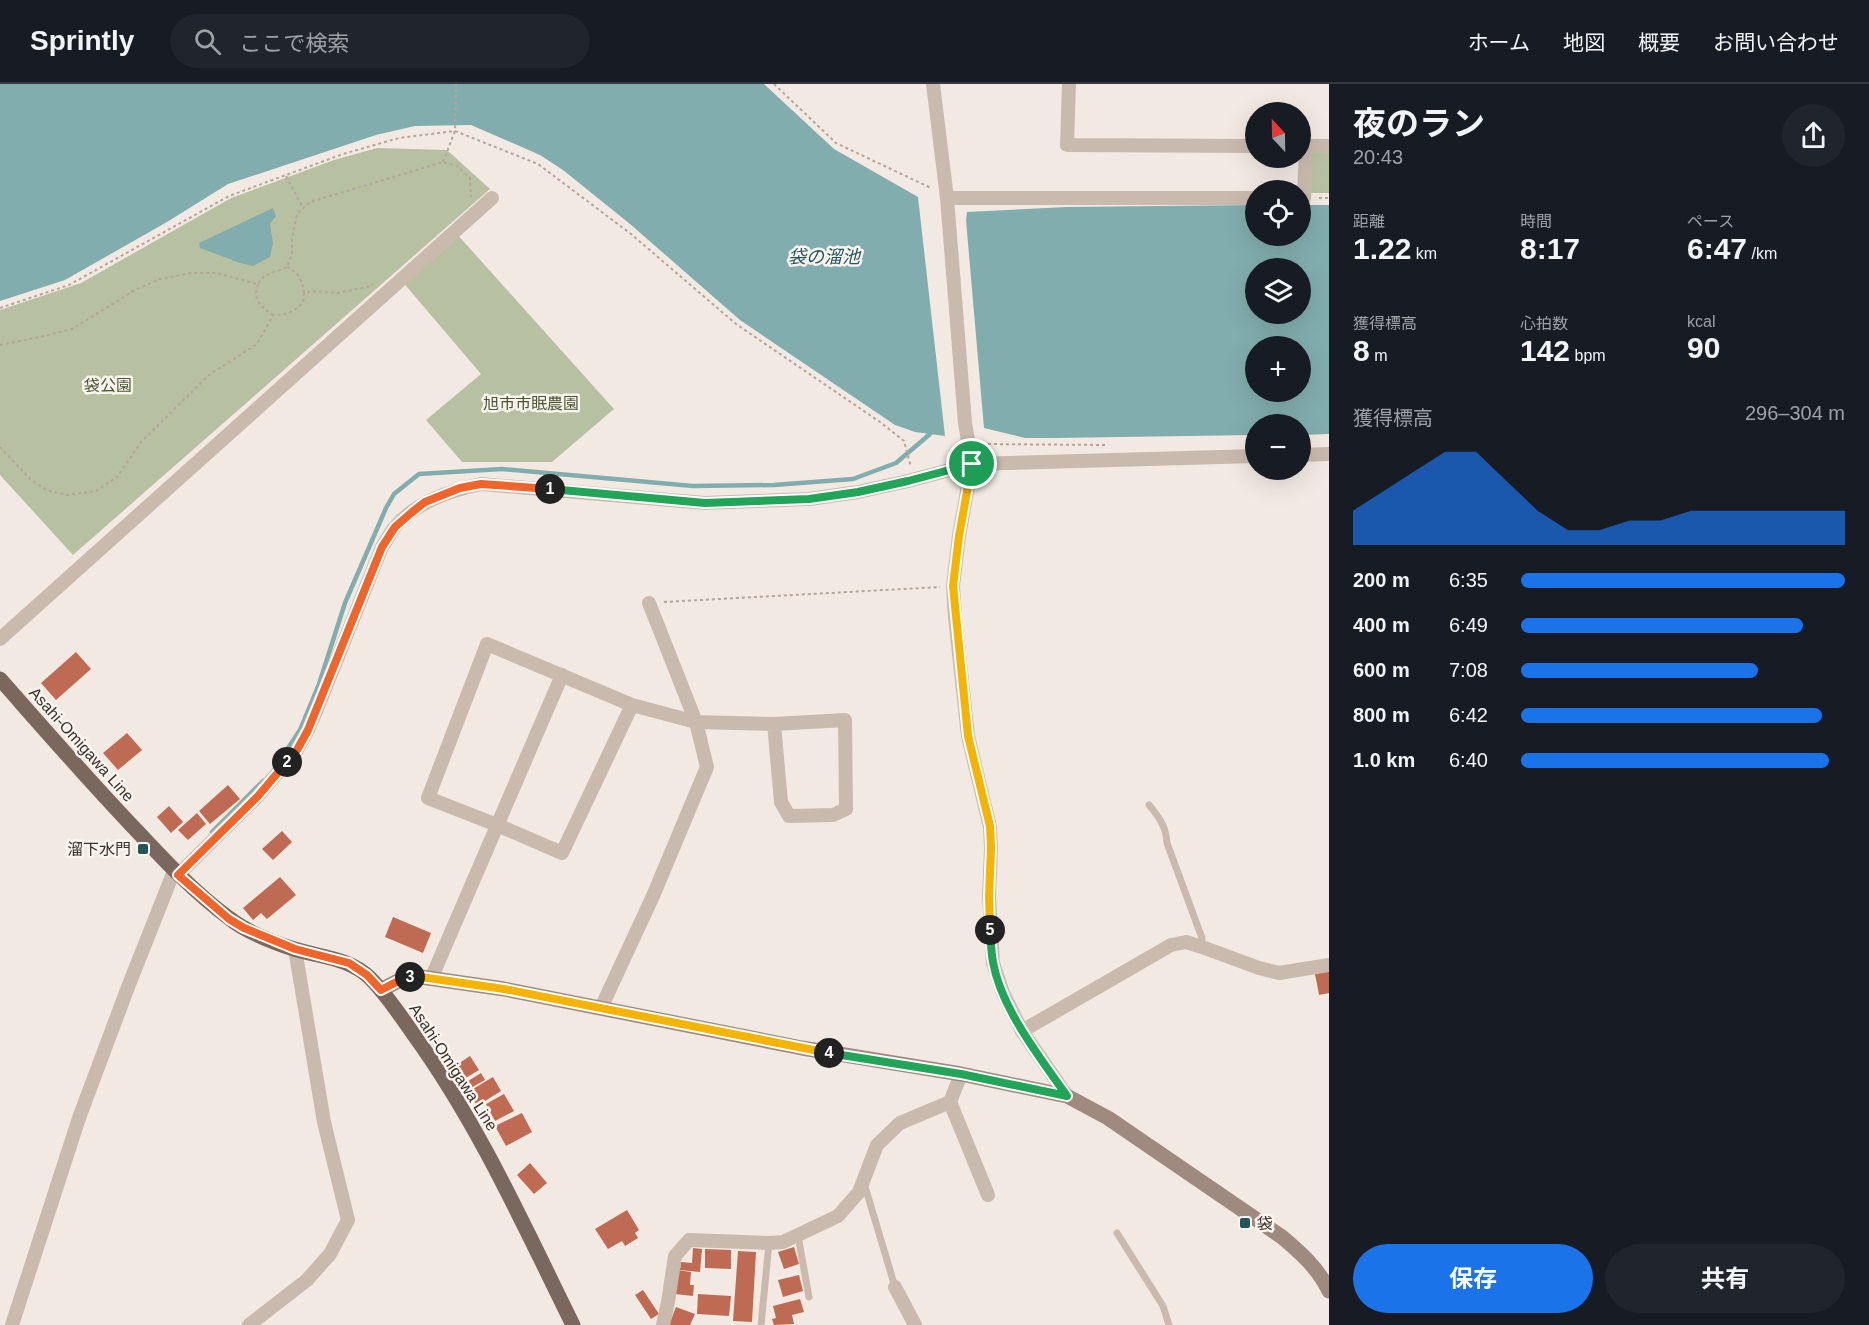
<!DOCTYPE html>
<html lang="ja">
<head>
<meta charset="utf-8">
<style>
  :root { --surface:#171b24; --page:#20242c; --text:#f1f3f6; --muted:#9ea1a6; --line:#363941; --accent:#1a73e8 }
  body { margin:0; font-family:Helvetica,"Noto Sans JP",sans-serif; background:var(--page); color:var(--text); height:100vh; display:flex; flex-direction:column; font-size:22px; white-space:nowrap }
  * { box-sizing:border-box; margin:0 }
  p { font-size:20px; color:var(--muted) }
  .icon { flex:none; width:33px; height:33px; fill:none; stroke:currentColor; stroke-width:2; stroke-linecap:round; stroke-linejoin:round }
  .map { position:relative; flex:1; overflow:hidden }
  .side { display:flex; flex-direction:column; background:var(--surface); width:540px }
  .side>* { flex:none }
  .needle { width:39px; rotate:338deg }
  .controls { position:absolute; left:1245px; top:18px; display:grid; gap:12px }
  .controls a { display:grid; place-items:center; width:66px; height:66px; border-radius:50%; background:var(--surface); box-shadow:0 6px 24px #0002; font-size:30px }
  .pin { position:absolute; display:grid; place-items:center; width:51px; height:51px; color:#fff; margin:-26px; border:3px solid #fff; border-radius:50%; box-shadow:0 2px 6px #0007 }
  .km { position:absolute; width:30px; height:30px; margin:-15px; border-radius:50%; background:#222; color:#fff; font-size:16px; line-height:30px; text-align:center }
  .round { display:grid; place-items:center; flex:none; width:63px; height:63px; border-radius:32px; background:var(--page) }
  .overview { display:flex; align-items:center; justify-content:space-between; height:102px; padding:0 24px }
  h1 { font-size:33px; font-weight:700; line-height:45px }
  .metrics { display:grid; grid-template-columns:repeat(3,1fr); gap:9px; height:102px; padding:6px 24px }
  .metrics div { display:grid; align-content:center }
  .metrics b { font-size:30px; font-weight:700 }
  .metrics small { font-size:16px; font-weight:400 }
  .metrics p { font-size:16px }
  .chart { height:168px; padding:12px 24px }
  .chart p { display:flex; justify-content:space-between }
  .chart svg { width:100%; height:108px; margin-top:6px; fill:var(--accent); opacity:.7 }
  .primary-button { display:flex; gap:12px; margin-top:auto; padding:12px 24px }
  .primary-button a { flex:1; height:69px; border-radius:36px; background:var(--accent); color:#fff; font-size:24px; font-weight:700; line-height:69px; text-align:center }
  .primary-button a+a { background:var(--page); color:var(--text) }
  ul { padding:0 24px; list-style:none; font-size:20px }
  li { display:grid; grid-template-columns:96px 72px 1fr; align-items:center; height:45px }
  li i { height:15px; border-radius:8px; background:var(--accent) }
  header { display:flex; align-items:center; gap:36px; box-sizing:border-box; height:84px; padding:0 30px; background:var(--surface); border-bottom:2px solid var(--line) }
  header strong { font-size:28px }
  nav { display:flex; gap:33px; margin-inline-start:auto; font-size:21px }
  .search { width:420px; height:54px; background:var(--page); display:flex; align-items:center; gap:15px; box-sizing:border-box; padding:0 21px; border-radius:33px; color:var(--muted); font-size:22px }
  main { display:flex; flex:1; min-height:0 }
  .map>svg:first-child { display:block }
</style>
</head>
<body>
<header>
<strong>Sprintly</strong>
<div class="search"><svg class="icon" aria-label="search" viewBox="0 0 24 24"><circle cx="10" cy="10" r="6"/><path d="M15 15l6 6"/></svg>ここで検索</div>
<nav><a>ホーム</a><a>地図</a><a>概要</a><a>お問い合わせ</a></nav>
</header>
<main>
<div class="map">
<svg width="1329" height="1241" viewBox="0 0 1329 1241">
  <rect width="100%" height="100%" fill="#f2eae2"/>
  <!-- green -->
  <g fill="#b7c1a2">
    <path d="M377 64 447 66 490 105 73 471 0 391V226L81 199 231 114 334 76Z"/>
    <path d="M1311 67H1329V109H1310Z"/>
    <path d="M456 149 614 325 552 378H462L426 336 481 290 401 196Z"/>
  </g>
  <!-- water -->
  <g fill="#82adae" fill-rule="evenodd">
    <path d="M0 0H764L834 65 918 113 945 352 915 348 895 341 740 236 630 140 563 86 540 71 471 41 415 42 376 51 228 100 167 138 65 196 0 217Z"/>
    <path d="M1255 121 1256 152H1300L1301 121H1329V350L1301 351 1300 340H1256L1255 351 1054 354H1025L984 344 966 136 967 128 1066 123ZM1300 184V230H1256V184ZM1256 262H1300V308H1256Z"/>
    <path d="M273 124 276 132 270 140 273 159 270 173 253 182 240 179 200 164 199 159Z"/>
  </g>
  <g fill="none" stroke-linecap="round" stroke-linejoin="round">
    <!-- stream -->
    <g stroke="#82adae" stroke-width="4.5">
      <path d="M278 679 300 646 319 600 345 519 386 424 394 410 419 390 502 385 693 402 774 401 853 395 896 379 930 350"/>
      <path d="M212 748 263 697"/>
    </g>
  </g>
  <!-- building -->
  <g fill="#bf6b53">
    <path d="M76 568 91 585 56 616 41 599Z"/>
    <path d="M127 649 142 666 118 686 103 669Z"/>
    <path d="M228 701 240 715 210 740 199 727Z"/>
    <path d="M169 722 183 738 171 749 157 733Z"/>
    <path d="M197 729 206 740 188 756 178 746Z"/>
    <path d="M282 747 292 758 273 776 262 765Z"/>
    <path d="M280 793 296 811 267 835 261 829 253 836 243 824Z"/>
    <path d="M393 833 431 849 423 869 385 853Z"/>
    <path d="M1329 887V909L1319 911 1315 890Z"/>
    <path d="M470 972 479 986 464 995 455 982Z"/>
    <path d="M481 989 485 996 469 1005 465 999Z"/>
    <path d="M493 993 501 1007 477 1022 468 1008Z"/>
    <path d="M504 1010 514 1027 495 1037 486 1020Z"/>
    <path d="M522 1029 532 1048 506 1062 495 1042Z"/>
    <path d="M530 1079 547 1099 534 1110 517 1091Z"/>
    <path d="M627 1126 639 1146 635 1149 638 1154 625 1162 622 1157 608 1165 595 1145Z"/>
    <path d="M794 1163 799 1180 784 1185 778 1168Z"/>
    <path d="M693 1164 702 1165 700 1188 680 1186 681 1178 692 1179Z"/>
    <path d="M705 1165 731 1166V1185L705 1184Z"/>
    <path d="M738 1167 756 1168 752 1238 733 1237Z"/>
    <path d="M677 1186 691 1188 690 1201H694L693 1212 675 1210Z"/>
    <path d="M799 1191 803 1207 783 1213 778 1196Z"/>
    <path d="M643 1206 659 1230 651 1235 635 1211Z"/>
    <path d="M698 1210 731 1212 729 1232 697 1230Z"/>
    <path d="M800 1215 804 1228 792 1231 794 1240 774 1241 772 1235 776 1234 773 1222Z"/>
    <path d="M676 1223 695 1230 690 1241H669Z"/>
  </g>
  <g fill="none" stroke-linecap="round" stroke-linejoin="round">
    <!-- path -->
    <g stroke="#b6a498" stroke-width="2" stroke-dasharray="3 3" stroke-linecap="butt">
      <path d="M774 0 836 59 931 104"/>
      <path d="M443 78 455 47 456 0"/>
      <path d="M286 92 303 124"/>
      <path d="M1319 114H1329"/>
      <path d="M287 183C299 189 302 196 304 209"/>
      <path d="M258 200C253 217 260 222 273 231"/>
      <path d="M0 224 69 201 229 112 343 70 399 54 455 47 538 80 631 150 736 240 880 338 904 357 911 383"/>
      <path d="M0 261 40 253 72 245 135 206 160 195 191 189H216L258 200 264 192 287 183 292 170V154L297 130 310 118 443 78 457 82 470 94 471 113"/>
      <path d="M982 360 1106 361"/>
      <path d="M0 363 30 395 46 406 67 411 96 407 117 393 141 358 209 291 257 260 273 231C286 231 293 228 303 219L304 209 314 207 338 209 371 202 373 200"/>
      <path d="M664 518 940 503"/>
    </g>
    <!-- lane -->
    <g stroke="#cabaae" stroke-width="7">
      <path d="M1149 721C1160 734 1166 743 1167 759L1202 854V863"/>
      <path d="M864 1099 895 1203"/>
      <path d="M1117 1149 1163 1222 1169 1241"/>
      <path d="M798 1152 809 1213"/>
      <path d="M761 1241 769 1159"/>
    </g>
    <!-- street -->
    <g stroke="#cabaae" stroke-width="14">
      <path d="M933 0 947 114 965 339 972 380 959 452 953 502 955 533 968 652 990 743 991 764 989 812 993 879 1003 909 1022 947 1067 1012"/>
      <path d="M1069 0 1067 61 1256 62"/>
      <path d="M1300 62H1329"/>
      <path d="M947 114H1256"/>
      <path d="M1300 114H1304L1306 62"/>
      <path d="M1300 371 1329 370"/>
      <path d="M0 555 492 114"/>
      <path d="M632 621 562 769 497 741 428 714 487 560 632 621 696 638 774 640 845 636 846 725 833 731 789 732 781 718 774 640"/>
      <path d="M178 791 258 712 297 666 308 646 317 625 382 463C386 457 390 450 394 444 416 418 449 407 481 400L705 419 809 415 858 408 908 397 972 380 1256 372"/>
      <path d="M431 895 562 591"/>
      <path d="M601 924 653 812 707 683 696 638 649 519"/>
      <path d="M1022 947 1171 861 1186 858 1202 863 1259 884 1279 889 1329 881"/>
      <path d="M950 1018 988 1111"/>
      <path d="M895 1203 915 1241"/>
      <path d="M12 1241 79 1034 128 903 174 787"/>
      <path d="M249 1241 307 1196 330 1170 348 1136 324 1038 295 865"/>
      <path d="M663 1241 668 1218 675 1172 689 1156 769 1159 783 1158 838 1132 859 1108 877 1061 900 1039 950 1018 961 990"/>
    </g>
    <!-- secondary -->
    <path stroke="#9e8a7f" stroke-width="15" d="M381 906 402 895 414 892 504 905 802 964 961 990 1067 1012 1108 1034 1282 1153C1301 1169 1318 1184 1329 1207"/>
    <!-- primary -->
    <path stroke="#7a675e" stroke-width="15" d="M0 595C45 646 90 698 137 747 166 778 195 809 229 834 248 849 272 858 294 865 320 873 350 874 370 894 387 911 400 931 414 951 479 1041 524 1142 573 1241"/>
  </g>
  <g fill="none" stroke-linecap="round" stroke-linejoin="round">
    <defs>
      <path id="split-1" d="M550 405 705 419 809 415 858 408 908 397 972 380"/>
      <path id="split-2" d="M287 678 297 666 308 646 382 463 395 443 411 429 425 418 460 404 481 400 550 405"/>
      <path id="split-3" d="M287 678 258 712 178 791 229 835 244 844 295 865 349 879 367 891 381 906 402 895 410 893"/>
      <path id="split-4" d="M410 893 414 892 504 905 829 969"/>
      <path id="split-5" d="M829 969 961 990 1067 1012C1040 974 1001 924 993 878 991 868 991 857 990 846"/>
      <path id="split-6" d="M972 380 959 452 953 502 968 652 990 742 991 764 989 812 990 846"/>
    </defs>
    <!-- split-1 casing -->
    <use href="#split-1" stroke="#fff" stroke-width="12"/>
    <!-- split-2 casing -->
    <use href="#split-2" stroke="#fff" stroke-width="12"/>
    <!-- split-3 casing -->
    <use href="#split-3" stroke="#fff" stroke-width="12"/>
    <!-- split-4 casing -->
    <use href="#split-4" stroke="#fff" stroke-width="12"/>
    <!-- split-5 casing -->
    <use href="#split-5" stroke="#fff" stroke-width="12"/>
    <!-- split-6 casing -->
    <use href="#split-6" stroke="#fff" stroke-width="12"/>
    <!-- split-1 -->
    <use href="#split-1" stroke="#22a559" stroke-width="8"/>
    <!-- split-2 -->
    <use href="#split-2" stroke="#f0652b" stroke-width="8"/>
    <!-- split-3 -->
    <use href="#split-3" stroke="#f0652b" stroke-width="8"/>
    <!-- split-4 -->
    <use href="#split-4" stroke="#f5b400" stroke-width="8"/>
    <!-- split-5 -->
    <use href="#split-5" stroke="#22a559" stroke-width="8"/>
    <!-- split-6 -->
    <use href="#split-6" stroke="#f5b400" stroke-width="8"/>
  </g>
  <!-- markers -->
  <g fill="#235659" stroke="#faf4ee" stroke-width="2">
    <rect x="137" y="759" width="12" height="12" rx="3"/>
    <rect x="1239" y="1133" width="12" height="12" rx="3"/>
  </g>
  <g text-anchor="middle" stroke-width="5" stroke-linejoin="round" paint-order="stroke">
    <!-- park labels -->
    <g font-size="16" fill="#495631" stroke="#faf4ee">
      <text x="108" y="307">袋公園</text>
      <text x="531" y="325">旭市市眠農園</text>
    </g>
    <!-- street labels -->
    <g font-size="16" fill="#39302c" stroke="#faf4ee">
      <text transform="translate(82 660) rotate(48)" y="6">Asahi-Omigawa Line</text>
      <text transform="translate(454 983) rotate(57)" y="6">Asahi-Omigawa Line</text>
    </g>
    <!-- poi labels -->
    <g font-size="16" fill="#39302c" stroke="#faf4ee" text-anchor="end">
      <text x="131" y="771">溜下水門</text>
      <text x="1257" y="1145" text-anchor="start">袋</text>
    </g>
    <!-- water labels -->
    <g font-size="18" font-style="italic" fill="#235659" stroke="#faf4ee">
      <text x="824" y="179">袋の溜池</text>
    </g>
  </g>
</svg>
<div class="controls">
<a><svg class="needle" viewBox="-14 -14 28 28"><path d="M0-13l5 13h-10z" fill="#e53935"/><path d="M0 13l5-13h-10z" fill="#9ea1a6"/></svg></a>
<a><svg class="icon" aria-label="locate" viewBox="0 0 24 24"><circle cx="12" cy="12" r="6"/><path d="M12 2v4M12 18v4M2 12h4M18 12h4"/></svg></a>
<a><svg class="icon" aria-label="layers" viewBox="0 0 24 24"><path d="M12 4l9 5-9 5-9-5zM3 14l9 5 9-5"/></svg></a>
<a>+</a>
<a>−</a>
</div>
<div class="pin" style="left:972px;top:380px;background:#1e9e55"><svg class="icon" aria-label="arrive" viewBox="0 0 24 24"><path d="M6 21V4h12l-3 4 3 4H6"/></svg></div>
<b class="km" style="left:550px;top:405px">1</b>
<b class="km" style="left:287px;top:678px">2</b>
<b class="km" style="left:410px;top:893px">3</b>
<b class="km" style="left:829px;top:969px">4</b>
<b class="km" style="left:990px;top:846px">5</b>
</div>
<section class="side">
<div class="overview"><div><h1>夜のラン</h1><p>20:43</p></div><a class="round"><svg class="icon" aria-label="share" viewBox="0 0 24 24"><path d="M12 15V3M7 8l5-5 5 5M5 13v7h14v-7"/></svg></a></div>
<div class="metrics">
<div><p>距離</p><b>1.22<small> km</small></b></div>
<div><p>時間</p><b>8:17</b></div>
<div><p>ペース</p><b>6:47<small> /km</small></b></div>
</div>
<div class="metrics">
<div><p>獲得標高</p><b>8<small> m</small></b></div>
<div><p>心拍数</p><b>142<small> bpm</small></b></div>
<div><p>kcal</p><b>90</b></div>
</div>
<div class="chart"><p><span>獲得標高</span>296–304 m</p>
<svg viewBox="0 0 160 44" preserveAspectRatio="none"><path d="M0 44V30L10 22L20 14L30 6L40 6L50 18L60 30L70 38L80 38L90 34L100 34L110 30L120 30L130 30L140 30L150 30L160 30V44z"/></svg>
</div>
<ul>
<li><b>200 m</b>6:35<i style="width:100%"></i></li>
<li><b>400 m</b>6:49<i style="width:87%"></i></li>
<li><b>600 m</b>7:08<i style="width:73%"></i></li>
<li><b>800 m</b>6:42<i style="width:93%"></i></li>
<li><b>1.0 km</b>6:40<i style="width:95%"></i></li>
</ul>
<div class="primary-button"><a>保存</a><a>共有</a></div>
</section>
</main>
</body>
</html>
